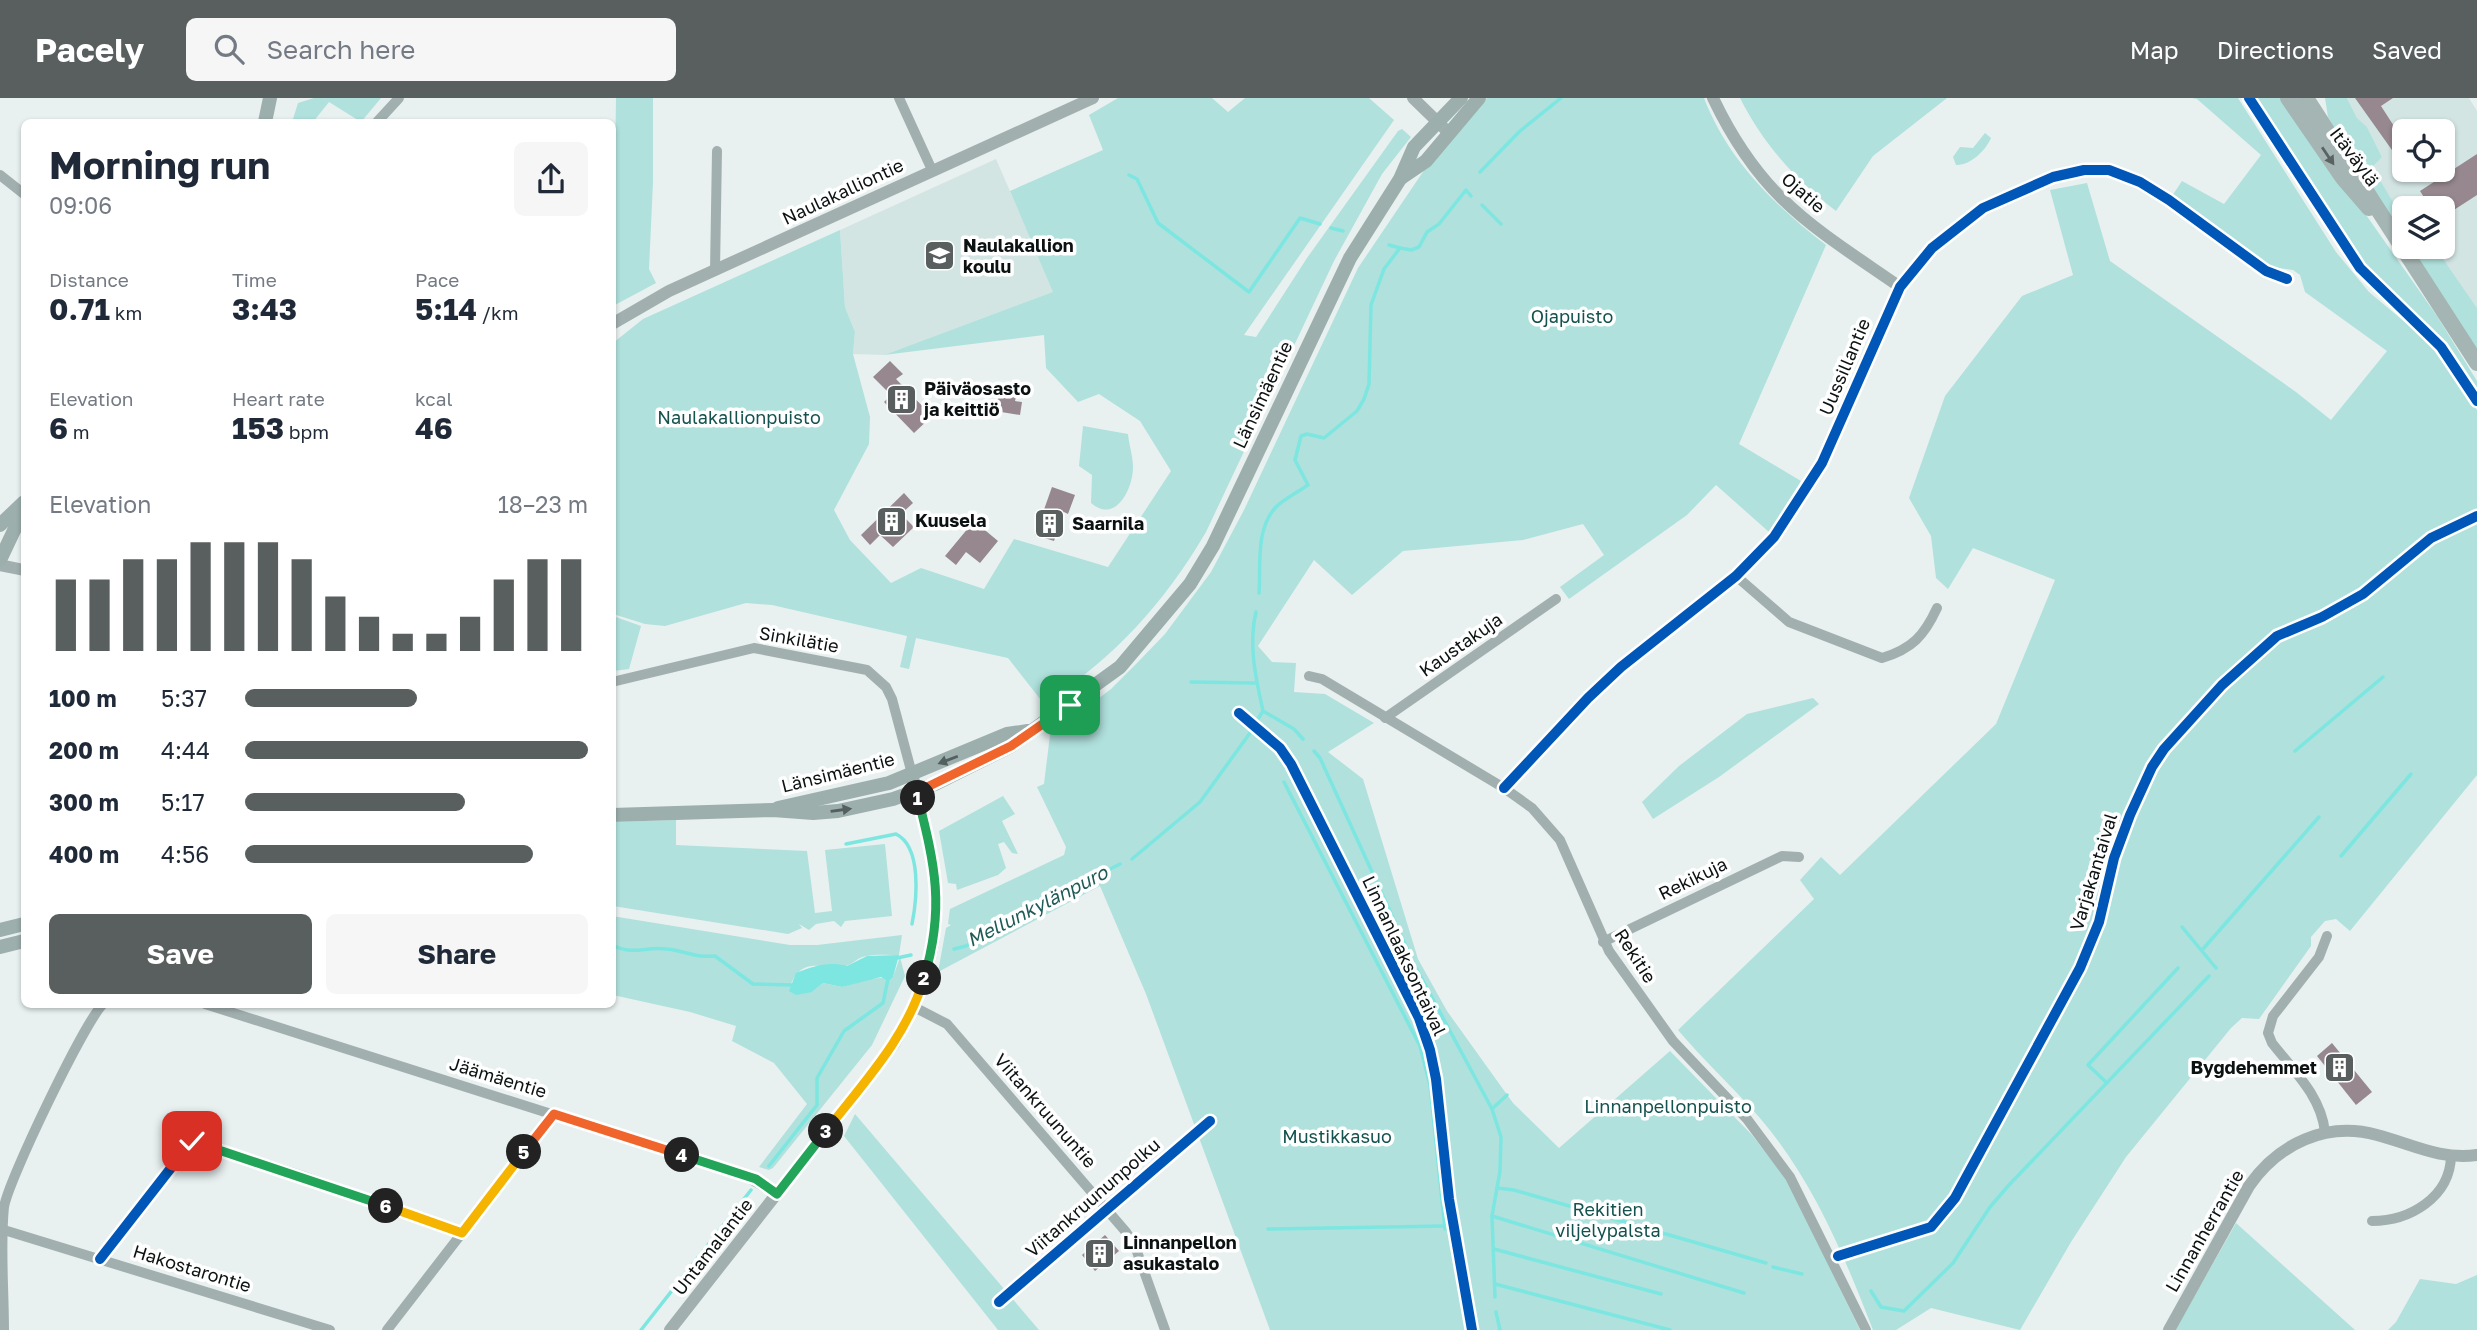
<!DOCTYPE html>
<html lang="en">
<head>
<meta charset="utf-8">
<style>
  :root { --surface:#fff; --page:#f6f6f7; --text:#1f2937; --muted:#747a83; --accent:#595f5f }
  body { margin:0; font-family:"Golos Text",sans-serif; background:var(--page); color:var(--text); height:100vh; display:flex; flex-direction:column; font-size:26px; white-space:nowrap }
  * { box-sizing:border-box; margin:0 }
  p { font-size:23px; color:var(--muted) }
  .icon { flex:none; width:38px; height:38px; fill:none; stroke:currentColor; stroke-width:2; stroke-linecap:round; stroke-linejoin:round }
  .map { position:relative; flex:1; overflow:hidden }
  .panel { position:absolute; left:21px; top:21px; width:595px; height:889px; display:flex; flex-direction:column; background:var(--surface); border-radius:10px; box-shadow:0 2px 5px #0004 }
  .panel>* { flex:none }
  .fabs { position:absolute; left:2392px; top:21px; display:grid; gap:14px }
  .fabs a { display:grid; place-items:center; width:63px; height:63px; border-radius:10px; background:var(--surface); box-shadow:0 2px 5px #0004; font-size:35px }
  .pin { position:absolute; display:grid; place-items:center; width:60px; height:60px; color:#fff; margin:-30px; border-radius:14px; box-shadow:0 4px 10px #0006 }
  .km { position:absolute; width:35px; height:35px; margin:-18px; border-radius:50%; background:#222; color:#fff; font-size:19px; line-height:35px; text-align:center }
  .round { display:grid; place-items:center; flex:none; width:74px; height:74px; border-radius:10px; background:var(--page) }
  .headline { display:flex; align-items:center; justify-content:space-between; height:119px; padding:0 28px }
  h1 { font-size:38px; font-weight:700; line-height:52px }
  .figures { display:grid; grid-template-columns:repeat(3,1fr); gap:10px; height:119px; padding:7px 28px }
  .figures div { display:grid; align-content:center }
  .figures b { font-size:30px; font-weight:700 }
  .figures small { font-size:19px; font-weight:400 }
  .figures p { font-size:19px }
  .chart { height:196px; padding:14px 28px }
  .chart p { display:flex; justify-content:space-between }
  .chart svg { width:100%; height:126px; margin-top:7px; stroke:var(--accent); stroke-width:6 }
  .action { display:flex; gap:14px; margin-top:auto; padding:14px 28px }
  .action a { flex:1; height:80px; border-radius:10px; background:var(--accent); color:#fff; font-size:28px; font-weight:700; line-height:80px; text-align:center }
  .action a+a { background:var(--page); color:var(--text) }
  ul { padding:0 28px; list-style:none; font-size:23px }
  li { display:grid; grid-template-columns:112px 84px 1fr; align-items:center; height:52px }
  li i { height:18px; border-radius:9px; background:var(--accent) }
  header { display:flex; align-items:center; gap:42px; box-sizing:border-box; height:98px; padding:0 35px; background:var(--accent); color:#fff }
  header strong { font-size:33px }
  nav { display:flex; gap:38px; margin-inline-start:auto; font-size:24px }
  .search { width:490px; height:63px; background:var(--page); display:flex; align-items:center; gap:18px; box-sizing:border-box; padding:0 24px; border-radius:10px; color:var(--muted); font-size:26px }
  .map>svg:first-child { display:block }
</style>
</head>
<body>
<header>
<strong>Pacely</strong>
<div class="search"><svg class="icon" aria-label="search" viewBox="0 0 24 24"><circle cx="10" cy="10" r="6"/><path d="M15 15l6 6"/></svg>Search here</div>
<nav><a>Map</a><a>Directions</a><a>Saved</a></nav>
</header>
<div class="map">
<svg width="2477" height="1232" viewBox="0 0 2477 1232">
  <rect width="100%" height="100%" fill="#e8f1f0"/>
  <!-- built -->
  <g fill="#d3e5e3" fill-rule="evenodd">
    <path d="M2347 0H2469L2477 13V210L2435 149H2443V110L2406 109 2399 114 2371 69 2382 59 2367 29 2357 20ZM2404 33H2443V72H2404Z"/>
    <path d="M996 61 1054 194 884 257 853 256 855 234 845 209 840 132Z"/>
  </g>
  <!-- green -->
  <g fill="#b0e1dd">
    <path d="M314 0H381L361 24 329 4 313 24H292L298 5Z"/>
    <path d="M616 0H653V84L649 171 656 185 613 208Z"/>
    <path d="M1118 0H1212L1228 14 1245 0H1369L1394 22 1244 237 1256 239 1307 160 1398 33 1402 31 1411 39 1382 76 1334 163 1206 434C1163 507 1115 559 1044 606L1008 560 916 540 909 571 900 569 907 538 772 507 746 505 665 528 645 526 613 516V245L643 221 840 132 845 209 855 234 853 256 870 319 869 346 834 412 850 442 891 485 921 470 984 491 1014 441 1108 469 1171 373 1140 323 1099 296 1078 304 1046 270 1044 237 884 257 1053 194 1010 93 1103 52 1089 17Z"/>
    <path d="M1487 0H1704C1728 62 1774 107 1826 147L1739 346 1801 383 1769 434 1716 387 1687 417 1569 501 1560 489 1604 457 1583 426 1523 442 1403 453 1352 497 1314 462 1258 548 1272 564 1296 565 1294 594 1325 596 1374 625 1328 654 1363 681 1418 861 1447 913 1513 1005 1559 1050 1670 953 1752 1037 1787 1082 1860 1232H1270L1146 896 1100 788 938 874 946 830 951 827 948 826 950 811 1064 757 1066 749 1037 689 1044 686 1050 637 1111 591 1138 564 1165 536 1211 474 1244 412 1358 170 1433 59Z"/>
    <path d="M1740 0H1947L1873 58 1836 113C1794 80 1764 47 1740 0Z"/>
    <path d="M2192 0H2238L2336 154 2369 194 2419 236 2439 258 2477 312V677L2350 833 2336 821 2325 823 2311 839V848L2259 921 2242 920 2231 930 2126 1059 2071 1144 2020 1232 1931 1210 1896 1232H1873C1844 1157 1812 1080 1759 1019 1733 989 1703 962 1678 932L1814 801 1800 782 1821 759 1840 777 1996 626 2055 482 1973 450 1948 491 1936 480 1931 438 1909 400 1945 298 2022 198 2073 177 2050 92 2087 85 2110 163 2296 294 2331 322 2387 253 2305 194 2300 177 2293 172 2271 169 2172 98 2182 83 2224 106 2261 57 2197 1Z"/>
    <path d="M2253 0H2284L2437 218 2477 283V298L2430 228 2388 196 2366 169Z"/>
    <path d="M2325 0H2347L2357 20 2367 29 2382 59 2372 69 2399 114 2407 108 2408 110H2404V142L2328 19Z"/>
    <path d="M1985 35 1991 40C1986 52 1970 68 1956 67L1953 59 1960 49 1973 50Z"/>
    <path d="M2409 149H2435L2477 210V251Z"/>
    <path d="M1083 328 1128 336C1129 347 1133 358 1133 369 1133 392 1115 426 1091 405L1092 377 1079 368Z"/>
    <path d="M613 518 641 528 629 571 613 573Z"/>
    <path d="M1813 600 1819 606 1719 679 1653 721 1642 704 1679 668 1747 616Z"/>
    <path d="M1003 698 1015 716 1002 723 1018 756 1012 755 1004 744 998 746 1006 770 998 777 957 792 956 786 948 785 939 733Z"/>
    <path d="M676 722V747L807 753 815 815 832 813 825 752 885 746 892 818 845 823 841 829 834 823 816 826 809 832 799 826 802 830 788 836 613 808V724Z"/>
    <path d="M612 818 790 847H817L902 837 899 857C889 857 876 856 866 858 858 859 853 866 846 868 824 874 804 855 790 888L812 894 823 885 842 889 868 881 893 879 900 859 905 878 872 947 773 1070 769 1072 759 1069 807 1006 774 965 732 943 736 928 690 914 613 897Z"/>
    <path d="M855 1016 1039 1232H998L844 1038Z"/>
    <path d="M2236 1125 2355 1232H2175Z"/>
    <path d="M2477 1177V1232H2388L2396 1224 2420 1181 2456 1186Z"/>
  </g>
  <!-- water -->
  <path fill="#7de6e0" d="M899 857 893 879 888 883 881 879 842 889 823 885 812 894 796 897 789 893 796 875C813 868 829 863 847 868L867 858Z"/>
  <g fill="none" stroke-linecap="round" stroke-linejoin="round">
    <!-- stream -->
    <g stroke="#7de6e0" stroke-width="3.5">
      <path d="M1480 74 1520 33 1561 0"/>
      <path d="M1129 77 1137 81 1158 125 1249 194 1300 120 1320 126"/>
      <path d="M1482 107 1501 126"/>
      <path d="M1331 130 1343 133"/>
      <path d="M1389 147 1400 150"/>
      <path d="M1259 495C1261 468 1255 431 1276 409 1284 401 1298 394 1308 387L1295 362 1301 338 1307 336 1324 340 1357 313 1364 301 1369 286 1371 207 1384 171 1400 150 1411 152 1419 149 1427 134 1439 126 1466 92 1471 98"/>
      <path d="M1256 514C1248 547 1256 581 1263 613L1258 621"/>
      <path d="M1191 584 1255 585"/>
      <path d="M1263 613 1294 631 1303 641"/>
      <path d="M1314 653 1320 660 1415 868 1492 1011 1501 1039 1500 1073 1492 1118 1495 1199"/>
      <path d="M2295 653 2383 579"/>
      <path d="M1284 684 1420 948 1430 987 1445 1131"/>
      <path d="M846 746 896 736C922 749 917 801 912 826"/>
      <path d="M2341 758 2411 676"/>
      <path d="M1132 761 1200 704 1250 635"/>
      <path d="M2182 829 2216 870"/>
      <path d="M612 847C635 858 644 848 667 851 686 853 694 860 715 858L753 886 793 887"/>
      <path d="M954 851 966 848 1003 825 1120 766"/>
      <path d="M2203 851 2319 719"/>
      <path d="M897 860 911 857"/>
      <path d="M2107 985 2088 967 2178 870"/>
      <path d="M1493 1010 1507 997"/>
      <path d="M769 1068 817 1007V980L844 933 883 905 888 881"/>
      <path d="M1497 1090 1514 1092 1766 1165"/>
      <path d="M1492 1118 1744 1195"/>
      <path d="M1268 1131 1445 1128"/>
      <path d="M1494 1151 1661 1196"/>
      <path d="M1773 1169 1802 1176"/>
      <path d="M1495 1186 1670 1232"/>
      <path d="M1871 1193 1881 1209 1904 1213 1953 1165 1990 1109 2009 1087 2209 878"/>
      <path d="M1496 1214 1500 1232"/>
      <path d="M641 1232 751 1092"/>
    </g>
  </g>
  <!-- building -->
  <g fill="#96888e">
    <path d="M2355 0H2393L2381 8 2401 39 2404 36V69Z"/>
    <path d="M2477 56V97L2443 119V110H2431L2420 93Z"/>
    <path d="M890 263 903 276 896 281 932 318 914 335 884 304 891 297 873 279Z"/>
    <path d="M999 296 1016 299 1015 303 1022 304 1020 317 995 313Z"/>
    <path d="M1052 389 1075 397 1068 416 1064 414 1054 443 1035 437Z"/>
    <path d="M904 395 913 405 901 416 914 429 893 449 880 437 870 447 861 437Z"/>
    <path d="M974 423 998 443 980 465 966 454 956 467 945 458Z"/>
    <path d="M2332 945 2372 994 2356 1007 2317 958Z"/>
    <path d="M1105 1137 1119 1153 1095 1173 1082 1157Z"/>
  </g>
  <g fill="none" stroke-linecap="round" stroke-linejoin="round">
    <!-- minor -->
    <g stroke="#a1b0af" stroke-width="10">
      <path d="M899 0 932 72"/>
      <path d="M377 24 399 0"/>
      <path d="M0 77 24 96"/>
      <path d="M715 172 717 53"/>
      <path d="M1736 478 1789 524 1882 560C1912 551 1924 538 1937 510"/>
      <path d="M1309 578 1322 581 1504 690 1532 710 1560 742 1609 853 1673 943 1747 1021 1790 1079 1866 1232"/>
      <path d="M612 584 754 550 867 572 886 589 892 601 912 676"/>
      <path d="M1385 620 1556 501"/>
      <path d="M1504 690 1588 600 1621 569 1736 478 1774 439 1822 365 1900 189 1932 150 1983 110 2053 79 2084 72H2109L2140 84 2169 102 2266 173 2287 181"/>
      <path d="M1603 844 1782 758 1799 759"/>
      <path d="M205 906 743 1077 777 1096"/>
      <path d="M914 909 947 926 1126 1134 1135 1148 1165 1232"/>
      <path d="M211 1019 192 1043 303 1078 462 1135"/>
      <path d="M2325 1034C2321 998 2294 973 2272 945L2268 935 2273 918 2319 859 2327 838"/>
      <path d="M2372 1123C2409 1123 2450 1100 2451 1058"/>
      <path d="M4 1132 330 1232"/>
      <path d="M4 1232C4 1192 0 1148 4 1109 8 1083 84 925 103 906"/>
      <path d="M387 1232 554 1016"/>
    </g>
    <!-- tertiary -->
    <g stroke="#a1b0af" stroke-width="12">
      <path d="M1413 0 1449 35"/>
      <path d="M1713 0C1761 101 1812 128 1900 189"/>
      <path d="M612 226 669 193 1093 0"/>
      <path d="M0 467 24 472"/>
      <path d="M670 1232 894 946C953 844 941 784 912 676"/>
      <path d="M2169 1232 2249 1088C2278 1046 2326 1023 2377 1037 2412 1046 2439 1062 2477 1057"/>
    </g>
    <!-- secondary -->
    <g stroke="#9cafad" stroke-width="14">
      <path d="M265 24 270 0"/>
      <path d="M1401 80 1426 63 1479 0"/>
      <path d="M0 427 24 404"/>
      <path d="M0 462 18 424 21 408"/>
      <path d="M778 710 889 685 1007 636 1028 633"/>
      <path d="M612 717 773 712 813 715 838 713 893 701 935 686 1011 648 1120 569 1190 486 1213 448 1350 160 1400 81 1414 49 1461 0"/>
      <path d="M0 832 24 826"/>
      <path d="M0 849 24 843"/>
    </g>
    <!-- primary -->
    <g stroke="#a5b5b3" stroke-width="16">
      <path d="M2288 0 2343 80 2369 110"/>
      <path d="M2306 0 2477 265"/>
    </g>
    <defs>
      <g id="cycleway">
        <path d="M2249 0 2360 170 2441 249 2477 303"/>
        <path d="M1239 615 1280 650 1291 666 1419 920 1430 952 1436 981 1449 1101 1472 1232"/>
        <path d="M1504 690 1588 600 1621 569 1736 478 1774 439 1822 365 1900 189 1932 150 1983 110 2053 79 2084 72H2109L2140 84 2169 102 2266 173 2287 181"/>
        <path d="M1838 1158 1931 1129 1955 1100 2080 870 2099 824 2114 760 2130 717 2152 669 2164 651 2222 587 2277 538 2322 519 2363 496 2431 440 2477 418"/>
        <path d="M100 1161 192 1043"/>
        <path d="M999 1204 1210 1023"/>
      </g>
    </defs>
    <!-- cycleway casing -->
    <use href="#cycleway" stroke="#fff" stroke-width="15"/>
    <!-- cycleway -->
    <use href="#cycleway" stroke="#0057b8" stroke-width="10"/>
  </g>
  <!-- one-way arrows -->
  <defs><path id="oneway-solid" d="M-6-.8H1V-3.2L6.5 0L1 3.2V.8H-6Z" transform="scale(1.75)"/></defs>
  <use fill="#586362" href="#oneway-solid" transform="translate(2328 58) rotate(56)"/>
  <g fill="#54605f">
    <use href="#oneway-solid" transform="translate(948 662) rotate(159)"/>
    <use href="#oneway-solid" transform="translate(841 712) rotate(-8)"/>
  </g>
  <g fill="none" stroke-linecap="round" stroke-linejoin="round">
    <defs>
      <path id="split-1" d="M918 700 917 694 1011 648 1070 607"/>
      <path id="split-2" d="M918 700C935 767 945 810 924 880"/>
      <path id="split-3" d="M826 1033C864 984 907 939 924 880"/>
      <path id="split-4" d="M682 1057 756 1081 777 1096 826 1033"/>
      <path id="split-5" d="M524 1054 554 1016 682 1057"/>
      <path id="split-6" d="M386 1108 462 1135 524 1054"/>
      <path id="split-7" d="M192 1043 386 1108"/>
    </defs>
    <!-- split-1 casing -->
    <use href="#split-1" stroke="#fff" stroke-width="14"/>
    <!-- split-2 casing -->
    <use href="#split-2" stroke="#fff" stroke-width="14"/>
    <!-- split-3 casing -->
    <use href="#split-3" stroke="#fff" stroke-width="14"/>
    <!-- split-4 casing -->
    <use href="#split-4" stroke="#fff" stroke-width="14"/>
    <!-- split-5 casing -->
    <use href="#split-5" stroke="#fff" stroke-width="14"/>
    <!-- split-6 casing -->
    <use href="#split-6" stroke="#fff" stroke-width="14"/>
    <!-- split-7 casing -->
    <use href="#split-7" stroke="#fff" stroke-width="14"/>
    <!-- split-1 -->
    <use href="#split-1" stroke="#f0652b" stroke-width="9"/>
    <!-- split-2 -->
    <use href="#split-2" stroke="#22a559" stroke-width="9"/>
    <!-- split-3 -->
    <use href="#split-3" stroke="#f5b400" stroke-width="9"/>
    <!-- split-4 -->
    <use href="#split-4" stroke="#22a559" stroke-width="9"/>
    <!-- split-5 -->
    <use href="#split-5" stroke="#f0652b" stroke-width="9"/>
    <!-- split-6 -->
    <use href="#split-6" stroke="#f5b400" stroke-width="9"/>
    <!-- split-7 -->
    <use href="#split-7" stroke="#22a559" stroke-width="9"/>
  </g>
  <!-- icons -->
  <defs>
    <symbol id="school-square" viewBox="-11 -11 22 22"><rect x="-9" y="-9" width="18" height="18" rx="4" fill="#595f5f" stroke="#fff"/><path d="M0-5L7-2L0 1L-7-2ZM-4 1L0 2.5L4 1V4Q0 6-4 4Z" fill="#fff"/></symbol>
    <symbol id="building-square" viewBox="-11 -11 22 22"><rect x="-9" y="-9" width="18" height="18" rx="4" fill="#595f5f" stroke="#fff"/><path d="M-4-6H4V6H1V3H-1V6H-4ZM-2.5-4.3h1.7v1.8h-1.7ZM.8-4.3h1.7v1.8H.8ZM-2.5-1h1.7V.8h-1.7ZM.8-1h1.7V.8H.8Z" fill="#fff"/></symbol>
  </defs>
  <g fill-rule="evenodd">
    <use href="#school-square" x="922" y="140" width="35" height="35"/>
    <use href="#building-square" x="884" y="284" width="35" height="35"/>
    <use href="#building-square" x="874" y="406" width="35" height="35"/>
    <use href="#building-square" x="1032" y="408" width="35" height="35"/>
    <use href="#building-square" x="2322" y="952" width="35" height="35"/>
    <use href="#building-square" x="1082" y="1138" width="35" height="35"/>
  </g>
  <g text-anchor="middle" stroke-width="7" stroke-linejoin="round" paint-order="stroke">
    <!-- street labels -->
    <g font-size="18" fill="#0c1111" stroke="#fff">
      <text transform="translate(2354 59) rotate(53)" y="6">Itäväylä</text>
      <text transform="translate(843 94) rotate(-25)" y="6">Naulakalliontie</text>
      <text transform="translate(1803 95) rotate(41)" y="6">Ojatie</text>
      <text transform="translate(1845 269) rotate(-67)" y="6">Uussillantie</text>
      <text transform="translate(1263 297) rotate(-65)" y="6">Länsimäentie</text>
      <text transform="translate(799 542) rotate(10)" y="6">Sinkilätie</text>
      <text transform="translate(1461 547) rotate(-35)" y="6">Kaustakuja</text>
      <text transform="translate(838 675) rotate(-14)" y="6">Länsimäentie</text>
      <text transform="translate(2094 774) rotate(-73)" y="6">Varjakantaival</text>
      <text transform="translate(1693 781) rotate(-26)" y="6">Rekikuja</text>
      <text transform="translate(1404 858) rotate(65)" y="6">Linnanlaaksontaival</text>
      <text transform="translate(1635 858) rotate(57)" y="6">Rekitie</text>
      <text transform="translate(498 980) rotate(17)" y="6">Jäämäentie</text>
      <text transform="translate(1045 1013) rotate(49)" y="6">Viitankruununtie</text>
      <text transform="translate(1093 1100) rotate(-41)" y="6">Viitankruununpolku</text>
      <text transform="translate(2205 1133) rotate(-60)" y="6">Linnanherrantie</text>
      <text transform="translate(713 1149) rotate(-52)" y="6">Untamalantie</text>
      <text transform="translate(192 1171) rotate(17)" y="6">Hakostarontie</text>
    </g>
    <!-- poi labels -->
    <g font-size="18" font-weight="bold" fill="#0c1111" stroke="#fff" text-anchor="start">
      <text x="963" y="154">Naulakallion<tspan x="963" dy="21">koulu</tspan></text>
      <text x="924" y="297">Päiväosasto<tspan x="924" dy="21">ja keittiö</tspan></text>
      <text x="915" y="429">Kuusela</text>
      <text x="1072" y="432">Saarnila</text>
      <text x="2317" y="976" text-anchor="end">Bygdehemmet</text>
      <text x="1123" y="1151">Linnanpellon<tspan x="1123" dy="21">asukastalo</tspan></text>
    </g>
    <!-- park labels -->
    <g font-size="18" fill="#13524e" stroke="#fff">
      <text x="1572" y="225">Ojapuisto</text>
      <text x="739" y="326">Naulakallionpuisto</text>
      <text x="1668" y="1015">Linnanpellonpuisto</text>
      <text x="1337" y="1045">Mustikkasuo</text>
      <text x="1608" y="1118">Rekitien<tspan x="1608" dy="21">viljelypalsta</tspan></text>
    </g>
    <!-- water labels -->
    <g font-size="19" font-style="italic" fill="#1e5a56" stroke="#fff">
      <text transform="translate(1037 808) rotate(-27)" y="7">Mellunkylänpuro</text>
    </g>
  </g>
</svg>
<div class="fabs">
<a><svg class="icon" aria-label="locate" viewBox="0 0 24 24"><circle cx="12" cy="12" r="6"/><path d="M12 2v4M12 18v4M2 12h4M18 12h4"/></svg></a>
<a><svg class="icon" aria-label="layers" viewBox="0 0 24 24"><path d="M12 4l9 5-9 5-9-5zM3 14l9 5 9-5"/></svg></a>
</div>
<div class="pin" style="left:1070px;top:607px;background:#1e9e55"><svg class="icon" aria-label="arrive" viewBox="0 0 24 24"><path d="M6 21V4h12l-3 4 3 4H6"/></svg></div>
<div class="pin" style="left:192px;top:1043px;background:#d93025"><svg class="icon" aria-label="check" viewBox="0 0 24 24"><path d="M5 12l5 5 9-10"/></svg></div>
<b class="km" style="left:918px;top:700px">1</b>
<b class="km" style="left:924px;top:880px">2</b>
<b class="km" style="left:826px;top:1033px">3</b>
<b class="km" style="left:682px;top:1057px">4</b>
<b class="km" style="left:524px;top:1054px">5</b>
<b class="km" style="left:386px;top:1108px">6</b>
<section class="panel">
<div class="headline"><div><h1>Morning run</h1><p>09:06</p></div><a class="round"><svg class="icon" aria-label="share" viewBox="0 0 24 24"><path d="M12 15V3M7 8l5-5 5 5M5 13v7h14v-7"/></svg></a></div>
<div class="figures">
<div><p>Distance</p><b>0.71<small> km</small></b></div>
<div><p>Time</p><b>3:43</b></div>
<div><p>Pace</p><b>5:14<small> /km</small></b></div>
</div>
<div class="figures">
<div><p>Elevation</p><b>6<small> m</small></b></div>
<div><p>Heart rate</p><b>153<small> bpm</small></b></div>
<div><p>kcal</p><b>46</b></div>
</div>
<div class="chart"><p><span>Elevation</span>18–23 m</p>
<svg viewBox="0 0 160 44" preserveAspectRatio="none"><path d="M5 44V19M15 44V19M25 44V12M35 44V12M45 44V6M55 44V6M65 44V6M75 44V12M85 44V25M95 44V32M105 44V38M115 44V38M125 44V32M135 44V19M145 44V12M155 44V12"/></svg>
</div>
<ul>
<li><b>100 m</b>5:37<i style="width:50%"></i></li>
<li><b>200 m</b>4:44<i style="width:100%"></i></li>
<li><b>300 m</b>5:17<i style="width:64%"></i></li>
<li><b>400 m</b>4:56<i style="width:84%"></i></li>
</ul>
<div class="action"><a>Save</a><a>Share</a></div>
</section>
</div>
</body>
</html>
